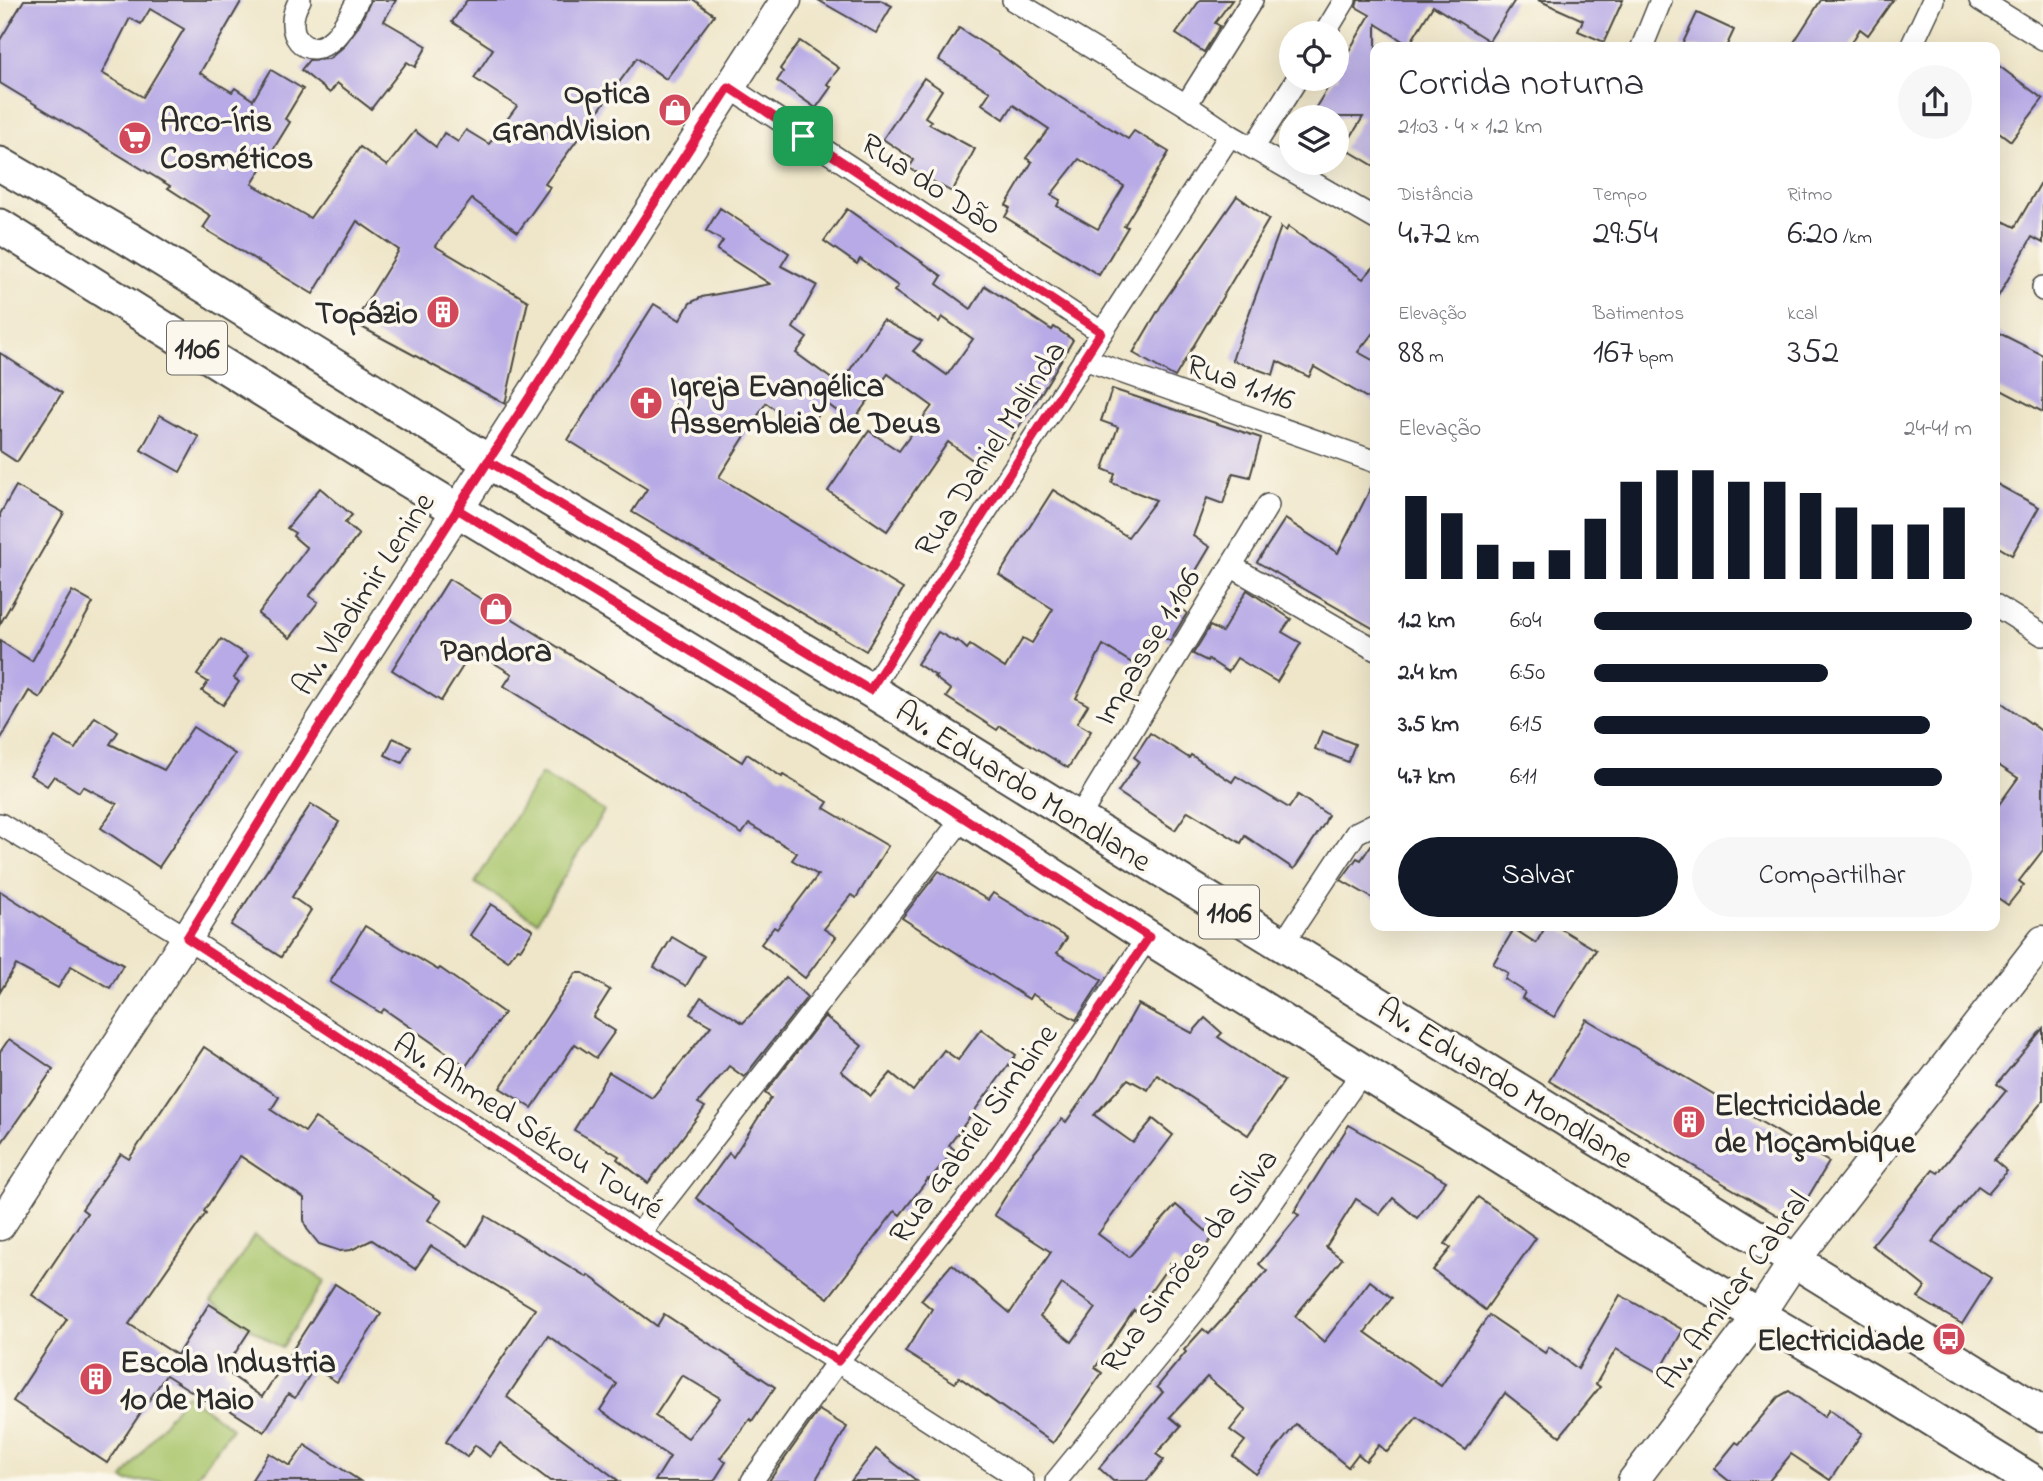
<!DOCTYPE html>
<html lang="pt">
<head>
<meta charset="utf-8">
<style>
  :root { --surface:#fff; --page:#f7f7f7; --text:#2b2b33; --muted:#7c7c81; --accent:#111827 }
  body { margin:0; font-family:"Indie Flower",sans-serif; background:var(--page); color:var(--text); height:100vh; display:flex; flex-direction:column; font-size:26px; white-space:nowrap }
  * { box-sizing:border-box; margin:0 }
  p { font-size:23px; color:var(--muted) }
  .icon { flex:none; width:38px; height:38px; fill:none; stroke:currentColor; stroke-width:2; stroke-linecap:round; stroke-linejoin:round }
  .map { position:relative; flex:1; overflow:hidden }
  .sheet { position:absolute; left:1370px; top:42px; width:630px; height:889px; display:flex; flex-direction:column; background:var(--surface); border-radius:14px; box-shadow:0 7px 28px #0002 }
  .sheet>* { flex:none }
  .fabs { position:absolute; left:1279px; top:21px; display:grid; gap:14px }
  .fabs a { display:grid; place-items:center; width:70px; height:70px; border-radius:50%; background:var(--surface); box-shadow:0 7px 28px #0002; font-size:35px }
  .pin { position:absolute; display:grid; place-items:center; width:60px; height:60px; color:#fff; margin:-30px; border-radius:14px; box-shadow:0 4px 10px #0006 }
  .round { display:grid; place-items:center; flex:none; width:74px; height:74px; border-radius:37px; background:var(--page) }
  .overview { display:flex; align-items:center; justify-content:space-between; height:119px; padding:0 28px }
  h1 { font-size:38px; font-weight:600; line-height:52px }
  .metrics { display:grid; grid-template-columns:repeat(3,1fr); gap:10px; height:119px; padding:7px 28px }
  .metrics div { display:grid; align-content:center }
  .metrics b { font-size:35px; font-weight:600 }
  .metrics small { font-size:19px; font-weight:400 }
  .metrics p { font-size:19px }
  .chart { height:196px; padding:14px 28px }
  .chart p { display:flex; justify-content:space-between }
  .chart svg { width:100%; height:126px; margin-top:7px; stroke:var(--accent); stroke-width:6 }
  .primary-button { display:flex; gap:14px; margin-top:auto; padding:14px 28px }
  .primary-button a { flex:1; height:80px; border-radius:42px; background:var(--accent); color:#fff; font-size:28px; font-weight:600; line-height:80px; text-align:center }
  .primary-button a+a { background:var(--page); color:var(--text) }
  ul { padding:0 28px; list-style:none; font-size:23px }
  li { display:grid; grid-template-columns:112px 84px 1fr; align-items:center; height:52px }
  li i { height:18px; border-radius:9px; background:var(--accent) }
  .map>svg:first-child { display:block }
</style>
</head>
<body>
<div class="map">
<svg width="2043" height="1481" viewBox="0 0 2043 1481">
  <rect width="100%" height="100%" fill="#fbf7ec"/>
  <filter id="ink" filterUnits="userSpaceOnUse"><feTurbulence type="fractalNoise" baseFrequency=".0143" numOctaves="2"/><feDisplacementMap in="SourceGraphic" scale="14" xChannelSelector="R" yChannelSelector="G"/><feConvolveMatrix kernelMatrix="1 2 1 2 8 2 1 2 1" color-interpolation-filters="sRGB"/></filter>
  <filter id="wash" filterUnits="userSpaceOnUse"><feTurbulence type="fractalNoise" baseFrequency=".00686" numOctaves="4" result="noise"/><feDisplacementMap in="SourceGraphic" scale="28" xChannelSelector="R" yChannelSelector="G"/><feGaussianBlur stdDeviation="1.57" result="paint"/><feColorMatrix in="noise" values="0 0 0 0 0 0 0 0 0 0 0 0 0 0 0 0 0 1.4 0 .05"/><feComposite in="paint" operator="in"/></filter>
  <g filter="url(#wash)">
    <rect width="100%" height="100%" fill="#efe6c9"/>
    <!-- green -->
    <g fill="#aac66d" stroke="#6a784c" stroke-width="2">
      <path d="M541 774 604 811 537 921 475 883Z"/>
      <path d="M254 1236 325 1281 282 1348 211 1303Z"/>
      <path d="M186 1394 232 1428 193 1481H127L123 1478Z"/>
    </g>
    <g id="blocks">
      <!-- building -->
      <g fill="#b7aae6" fill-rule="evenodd">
        <path d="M24 0H242L200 73 232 92 235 88 253 100 271 70 303 89 285 119 290 122 252 184 310 218 360 147 387 166 415 131 436 147 444 133 458 142 466 130 489 144 517 106 474 78 493 49 452 22 467 0H694L714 15 666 79 637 58 545 184 550 187 518 232 472 199 435 246 528 301 505 404 354 323 399 250 357 221 313 294 203 228 211 216 168 188 170 186 0 83V40ZM150 9 184 29 143 97 102 73 130 18 141 24Z"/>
        <path d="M371 0H396L384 21 427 46 415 67 407 62 371 109 337 83 330 93 301 70 309 60 329 59 343 47 358 27Z"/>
        <path d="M818 0H880L892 6 876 33Z"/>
        <path d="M1200 0H1232L1215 23 1220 26 1204 52 1176 34Z"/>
        <path d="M1358 0H1515L1489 41 1433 6 1409 45 1376 24V167L1344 148 1363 117H1310L1333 79H1337V71L1370 15 1356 7Z"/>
        <path d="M1538 0H1623L1604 42 1578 31 1583 20Z"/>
        <path d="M1821 0H1893L1868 35 1860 29 1849 47H1791Z"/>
        <path d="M1697 13 1734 30 1726 47H1681Z"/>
        <path d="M959 28 997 52 1045 88 1128 139 1134 131 1169 152 1124 226 1128 227 1099 275 1005 217 1010 208 1006 205 1032 162 1026 158 1049 129 1013 105 1004 119 982 104 990 92 939 60ZM1079 159 1124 186 1098 229 1057 206 1060 200 1051 195Z"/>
        <path d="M800 41 839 68 827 84 831 87 816 108 777 81 783 72 780 69Z"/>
        <path d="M1995 63 2043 99 2011 141 1995 129Z"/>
        <path d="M924 78 942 90 925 117 931 121 929 124 975 149 952 192 909 168 914 160 883 139Z"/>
        <path d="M2043 179V243L2032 237 1995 302V217L2015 227Z"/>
        <path d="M1237 196 1269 219 1175 377 1133 353 1162 304Z"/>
        <path d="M720 208 789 253 781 266 817 285 793 328 807 338 796 353 840 385 883 320 922 341 913 351 947 375 973 339 942 317 939 322 894 291 898 286 860 259 857 264 824 241 847 209 942 276 937 284 971 309 985 286 1052 330 1054 327 1073 340 1039 397 1007 444 994 439 983 460 977 456 974 461 948 442 887 531 828 491 869 431 899 451 932 406 888 374 852 422 826 403 806 431 766 403 719 477 903 589 866 651 632 512 647 489 568 440 654 304 680 320 690 303 702 297 770 284 717 250 723 241 706 231Z"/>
        <path d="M1281 227 1286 231 1288 227 1363 279 1376 264V329L1358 352 1376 362V403L1314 367 1309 377 1277 361 1273 375 1232 360Z"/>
        <path d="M1995 331 2043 355V412L1995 387Z"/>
        <path d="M0 353 62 393 17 462 0 451Z"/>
        <path d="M1112 389 1261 438 1250 477 1233 473 1223 504 1207 498 1193 536 1210 547 1175 606 1187 613 1170 641 1151 631 1132 663 1103 645 1076 698 1088 705 1077 723 1091 731 1068 768 1000 726 997 730 946 697 951 690 934 677 936 676 917 664 938 632 956 642 957 640 967 649 970 645 1005 668 1023 638 1032 643 1053 609 999 575 1053 490 1128 537 1156 500 1112 483 1115 474 1103 469 1118 427 1101 421Z"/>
        <path d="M160 415 199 437 180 472 141 450Z"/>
        <path d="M1376 478V630L1257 562 1285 519 1338 553Z"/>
        <path d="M1995 483 2039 507 2012 555 1995 545Z"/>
        <path d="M16 486 64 513 0 624V514Z"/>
        <path d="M320 488 352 515 345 523 359 535 309 596 318 602 290 638 258 614 307 548 293 536 295 533 287 528Z"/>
        <path d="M449 579 742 762 747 754 782 777 783 775 828 802 824 808 888 846 856 898 851 895 824 929 836 937 805 978 761 944 774 927 777 929 818 875 792 860 797 853 749 824 742 834 504 686 512 674 473 650 441 701 392 670Z"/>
        <path d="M1247 590 1291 619 1282 632 1301 643 1277 682 1237 658 1228 672 1208 659 1207 661 1193 654 1210 626 1222 632Z"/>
        <path d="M72 591 93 603 40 698 29 691 0 740V641L32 661Z"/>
        <path d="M221 639 248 656 234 678 239 682 223 705 202 691 208 682 197 675Z"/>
        <path d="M1995 698 2043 732V850L2019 881 2024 885 2008 905 1995 896V810L2018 778 1995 763Z"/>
        <path d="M95 717 118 732 110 744 164 770 193 727 235 754 159 867 101 828 117 804 83 786 79 792 54 776 47 786 30 775 55 737 75 749Z"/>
        <path d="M1322 731 1355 744 1348 762 1315 749Z"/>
        <path d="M1150 733 1189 758 1191 755 1232 782 1236 776 1289 808 1298 795 1328 815 1324 824 1294 869 1245 836 1241 843 1188 811 1175 830 1118 792 1139 761 1134 757Z"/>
        <path d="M393 738 411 746 402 763 385 755Z"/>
        <path d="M311 804 339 822 292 897 311 910 281 957 231 925Z"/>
        <path d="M1376 838V900L1341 880 1357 858 1361 860Z"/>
        <path d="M939 871 988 900 993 893 1067 938 1057 953 1102 980 1076 1020 1032 994 1029 999 902 918Z"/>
        <path d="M0 891 79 941 123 965 110 988 71 966 58 988 16 965 0 992Z"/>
        <path d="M491 904 533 930 521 949 518 948 508 961 470 935Z"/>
        <path d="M365 926 438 970 440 968 504 1013 466 1066 384 1009 381 1013 330 982Z"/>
        <path d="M1546 926H1556L1596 950 1554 1017 1522 998 1525 992 1505 979 1508 973 1493 964 1514 929 1536 943Z"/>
        <path d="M672 937 704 956 686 986 654 967Z"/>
        <path d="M576 973H583L610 990 593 1017 615 1031 596 1058 575 1044 532 1108 500 1088Z"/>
        <path d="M786 977 807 997 744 1077 729 1066 698 1103 705 1107 648 1183 617 1159 619 1156 574 1130 609 1072 652 1098 711 1026 690 1014 701 997 743 1023Z"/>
        <path d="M1138 1004 1192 1033 1205 1018 1222 1033 1218 1037 1284 1081 1248 1135 1157 1075 1148 1090 1128 1079 1094 1115 1133 1143 1153 1119 1173 1135 1098 1234 1129 1257 1176 1205 1213 1237 1187 1271 1173 1260 1136 1312 1134 1310 1095 1368 1102 1373 1053 1443 959 1377 955 1383 905 1352 932 1309 921 1300 952 1264 1010 1313 1051 1252 994 1215 1029 1159 1062 1119 1066 1122 1097 1078ZM1062 1284 1096 1308 1072 1342 1040 1317Z"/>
        <path d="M825 1016 862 1046 841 1071 871 1096 891 1073 913 1091 944 1050 958 1060 981 1029 1016 1055 949 1145 955 1150 929 1180 928 1179 900 1215 895 1211 828 1298 696 1198 729 1153 733 1157 771 1098 765 1093Z"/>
        <path d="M1586 1019 1829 1162 1792 1224 1549 1081Z"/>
        <path d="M2043 1028V1101L1994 1160 2007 1171 1988 1193 1978 1186 1932 1242 1991 1278 1962 1324 1918 1298 1925 1287 1872 1245 1933 1170 1938 1173 2006 1091 1997 1084Z"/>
        <path d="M9 1039 53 1069 0 1145V1052Z"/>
        <path d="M204 1047 279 1097 271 1110 305 1132 315 1118 441 1201 428 1220 468 1246 486 1216 587 1277 588 1275 657 1326 664 1314 775 1387 752 1421 750 1419 720 1458 726 1462 714 1481H655L670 1457 600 1410 617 1384 548 1336 507 1397 619 1481H550L500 1443 490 1457 475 1445 467 1457 446 1442 535 1309 431 1246 415 1269 372 1240 351 1250 340 1251 319 1244 307 1229 304 1220V1198L240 1156 204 1211 206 1213 129 1324 177 1355 209 1304 250 1330 224 1370 262 1397 335 1284 381 1314 337 1382 314 1368 295 1398 288 1394 264 1432 208 1396 205 1400 166 1375 107 1463 13 1401 67 1319 32 1295 87 1213 82 1209 121 1154 129 1159ZM682 1375 720 1398 688 1438 655 1416Z"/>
        <path d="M1349 1125 1446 1181 1417 1218 1393 1198 1380 1214 1356 1199 1326 1247 1342 1259 1295 1316 1324 1342 1370 1281 1392 1298 1365 1332 1441 1386 1489 1315 1545 1353 1549 1347 1578 1369 1620 1295 1683 1330 1659 1373 1616 1349 1596 1384 1600 1387 1560 1436 1505 1393 1466 1450 1417 1417 1387 1452 1379 1445 1366 1461 1358 1454 1348 1467 1296 1424 1256 1474 1233 1456 1245 1441 1230 1430 1246 1410 1207 1377 1170 1417 1181 1426 1156 1454 1164 1460 1147 1481H1113L1099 1468 1163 1392 1157 1387 1186 1352 1184 1350 1203 1329 1209 1334 1267 1271 1259 1264 1299 1215 1294 1212Z"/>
        <path d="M1478 1197 1536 1238 1485 1310 1433 1270 1451 1248 1445 1244Z"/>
        <path d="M1789 1391 1824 1417 1829 1410 1862 1433 1830 1480 1791 1454 1769 1481H1729L1714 1469 1736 1442 1739 1444 1778 1397Z"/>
        <path d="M819 1410 847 1427 815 1481H769Z"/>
        <path d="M305 1445 360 1481H251L269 1453 290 1466Z"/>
        <path d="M876 1449 917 1481H851Z"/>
      </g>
    </g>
  </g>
  <g filter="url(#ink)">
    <use href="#blocks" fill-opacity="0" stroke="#484743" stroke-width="2"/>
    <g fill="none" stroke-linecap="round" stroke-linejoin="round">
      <defs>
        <g id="street">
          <path d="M300 0C280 32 306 65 334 38 344 29 351 12 358 0"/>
          <path d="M1013 0 1186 105 1230 135 1376 219"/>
          <path d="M1980 0 2043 39"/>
          <path d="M1325 33 1345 0"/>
          <path d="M1642 47 1661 0"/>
          <path d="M1911 47 1933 0"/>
          <path d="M729 87 1101 332"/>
          <path d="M1186 105 1252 0"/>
          <path d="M1254 147 1297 79"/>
          <path d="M2043 287V290"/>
          <path d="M1084 359 1376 462"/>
          <path d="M1231 566 1376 650"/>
          <path d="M1995 605 2043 635"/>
          <path d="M870 690 1230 135"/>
          <path d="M1078 819 1268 505"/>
          <path d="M0 824 187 938 639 1234 1023 1481"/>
          <path d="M1282 945 1356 833 1376 823"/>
          <path d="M639 1234 963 818"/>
          <path d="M752 1481 838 1361 991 1169 1148 937"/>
          <path d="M1056 1481 1209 1294 1363 1071"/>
        </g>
        <g id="secondary">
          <path d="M0 1225 187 938 319 725 786 0"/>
          <path d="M1633 1481 1758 1316 1795 1260 2043 941"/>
        </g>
        <g id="primary">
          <path d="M0 164 129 239 546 497 870 690 2043 1414"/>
          <path d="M0 226 393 471 945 805 1148 937 1696 1279 1871 1381 2032 1481"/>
        </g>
      </defs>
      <!-- street casing -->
      <use href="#street" stroke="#484743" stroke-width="24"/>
      <!-- secondary casing -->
      <use href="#secondary" stroke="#484743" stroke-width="33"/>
      <!-- primary casing -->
      <use href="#primary" stroke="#484743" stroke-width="37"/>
      <!-- street -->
      <use href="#street" stroke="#fff" stroke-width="21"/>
      <!-- secondary -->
      <use href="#secondary" stroke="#fff" stroke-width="30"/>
      <!-- primary -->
      <use href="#primary" stroke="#fff" stroke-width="33"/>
    </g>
  </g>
  <g fill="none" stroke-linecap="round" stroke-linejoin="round" filter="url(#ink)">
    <defs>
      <path id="route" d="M803 136 729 87C547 370 364 652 187 938L639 1234 838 1361 991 1169 1149 937 944 805 457 509 488 461 870 690 1101 332 803 136"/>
    </defs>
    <!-- route casing -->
    <use href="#route" stroke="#fff" stroke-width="14"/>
    <!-- route -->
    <use href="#route" stroke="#e11d48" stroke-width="9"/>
  </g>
  <!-- icons -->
  <defs>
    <symbol id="shop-disc" viewBox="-11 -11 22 22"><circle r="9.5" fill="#d1495b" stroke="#fbf7ec"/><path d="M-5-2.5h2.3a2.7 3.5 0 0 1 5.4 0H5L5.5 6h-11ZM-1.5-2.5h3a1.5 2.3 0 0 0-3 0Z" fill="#fff"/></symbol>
    <symbol id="supermarket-disc" viewBox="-11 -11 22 22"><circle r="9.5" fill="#d1495b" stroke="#fbf7ec"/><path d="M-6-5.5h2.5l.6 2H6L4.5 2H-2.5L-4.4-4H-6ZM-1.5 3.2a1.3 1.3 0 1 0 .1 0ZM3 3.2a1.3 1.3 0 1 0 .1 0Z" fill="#fff"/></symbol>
    <symbol id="building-disc" viewBox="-11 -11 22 22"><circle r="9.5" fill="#d1495b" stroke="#fbf7ec"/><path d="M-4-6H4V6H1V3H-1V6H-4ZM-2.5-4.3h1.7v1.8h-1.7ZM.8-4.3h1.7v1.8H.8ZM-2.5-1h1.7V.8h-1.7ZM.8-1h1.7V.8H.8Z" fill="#fff"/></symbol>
    <symbol id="church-disc" viewBox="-11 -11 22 22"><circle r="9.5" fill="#d1495b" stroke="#fbf7ec"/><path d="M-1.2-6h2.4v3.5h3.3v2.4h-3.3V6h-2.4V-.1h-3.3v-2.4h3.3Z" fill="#fff"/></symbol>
    <symbol id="bus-disc" viewBox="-11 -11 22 22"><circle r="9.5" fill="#d1495b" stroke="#fbf7ec"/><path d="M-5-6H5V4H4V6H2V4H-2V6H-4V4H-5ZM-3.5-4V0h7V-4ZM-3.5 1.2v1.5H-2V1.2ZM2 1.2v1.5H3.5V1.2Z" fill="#fff"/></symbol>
  </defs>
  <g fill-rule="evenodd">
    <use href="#shop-disc" x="656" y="91" width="38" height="38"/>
    <use href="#supermarket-disc" x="116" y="119" width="38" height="38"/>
    <use href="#building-disc" x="424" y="293" width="38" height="38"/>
    <use href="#church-disc" x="627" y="384" width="38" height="38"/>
    <use href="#shop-disc" x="477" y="590" width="38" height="38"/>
    <use href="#building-disc" x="1670" y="1103" width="38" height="38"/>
    <use href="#bus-disc" x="1930" y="1320" width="38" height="38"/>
    <use href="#building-disc" x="77" y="1360" width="38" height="38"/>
  </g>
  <g text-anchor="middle" stroke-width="7" stroke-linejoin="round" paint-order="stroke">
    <!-- shield labels -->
    <g fill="#fbf7ec" stroke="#696865" stroke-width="2">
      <rect x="167" y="321.5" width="60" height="53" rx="5"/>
      <rect x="1199" y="885.5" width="60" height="53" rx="5"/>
    </g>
    <g font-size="30" font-weight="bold" fill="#2b2b2b">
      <text x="197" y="358">1106</text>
      <text x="1229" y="922">1106</text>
    </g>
    <!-- poi labels -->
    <g font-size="32" font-weight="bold" fill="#2b2b2b" stroke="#fbf7ec" text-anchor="start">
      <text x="650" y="103" text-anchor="end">Optica<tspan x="650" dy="37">GrandVision</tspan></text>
      <text x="160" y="131">Arco-Íris<tspan x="160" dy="37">Cosméticos</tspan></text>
      <text x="418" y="323" text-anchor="end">Topázio</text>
      <text x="670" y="396">Igreja Evangélica<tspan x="670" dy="37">Assembleia de Deus</tspan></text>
      <text x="496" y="661" text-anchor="middle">Pandora</text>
      <text x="1714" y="1115">Electricidade<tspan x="1714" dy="37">de Moçambique</tspan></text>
      <text x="1924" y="1350" text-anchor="end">Electricidade</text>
      <text x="120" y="1372">Escola Industria<tspan x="120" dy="37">1o de Maio</tspan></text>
    </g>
    <!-- street labels -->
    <g font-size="32" fill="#2b2b2b" stroke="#fbf7ec">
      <text transform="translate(932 183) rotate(33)" y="11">Rua do Dão</text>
      <text transform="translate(1241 381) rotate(20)" y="11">Rua 1.116</text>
      <text transform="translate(989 448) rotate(-57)" y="11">Rua Daniel Malinda</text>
      <text transform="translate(362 593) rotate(-57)" y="11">Av. Vladimir Lenine</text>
      <text transform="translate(1146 646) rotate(-59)" y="11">Impasse 1.106</text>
      <text transform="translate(1024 785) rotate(32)" y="11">Av. Eduardo Mondlane</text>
      <text transform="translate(1506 1082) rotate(32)" y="11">Av. Eduardo Mondlane</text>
      <text transform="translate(529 1125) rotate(33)" y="11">Av. Ahmed Sékou Touré</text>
      <text transform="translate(972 1133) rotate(-54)" y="11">Rua Gabriel Simbine</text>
      <text transform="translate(1188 1260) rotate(-53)" y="11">Rua Simões da Silva</text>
      <text transform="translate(1732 1289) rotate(-54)" y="11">Av. Amílcar Cabral</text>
    </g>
  </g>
</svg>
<div class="fabs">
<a><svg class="icon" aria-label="locate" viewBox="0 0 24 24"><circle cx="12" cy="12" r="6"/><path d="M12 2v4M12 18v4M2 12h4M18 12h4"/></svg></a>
<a><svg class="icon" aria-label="layers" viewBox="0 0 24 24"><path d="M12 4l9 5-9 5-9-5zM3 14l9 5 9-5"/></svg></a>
</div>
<div class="pin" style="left:803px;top:136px;background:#1e9e55"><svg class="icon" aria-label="arrive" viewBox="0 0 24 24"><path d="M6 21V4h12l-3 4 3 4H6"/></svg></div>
<section class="sheet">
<div class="overview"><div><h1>Corrida noturna</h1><p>21:03 · 4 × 1.2 km</p></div><a class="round"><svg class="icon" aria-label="share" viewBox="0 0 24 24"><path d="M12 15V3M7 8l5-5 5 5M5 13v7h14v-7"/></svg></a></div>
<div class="metrics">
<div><p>Distância</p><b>4.72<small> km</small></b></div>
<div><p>Tempo</p><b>29:54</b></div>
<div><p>Ritmo</p><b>6:20<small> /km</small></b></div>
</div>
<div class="metrics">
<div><p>Elevação</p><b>88<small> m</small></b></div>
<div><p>Batimentos</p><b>167<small> bpm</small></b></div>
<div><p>kcal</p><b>352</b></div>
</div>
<div class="chart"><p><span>Elevação</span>24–41 m</p>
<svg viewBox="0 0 160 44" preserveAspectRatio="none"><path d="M5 44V15M15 44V21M25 44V32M35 44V38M45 44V34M55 44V23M65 44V10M75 44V6M85 44V6M95 44V10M105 44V10M115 44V14M125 44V19M135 44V25M145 44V25M155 44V19"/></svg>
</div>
<ul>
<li><b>1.2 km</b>6:04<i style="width:100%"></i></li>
<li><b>2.4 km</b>6:50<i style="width:62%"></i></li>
<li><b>3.5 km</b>6:15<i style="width:89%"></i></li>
<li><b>4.7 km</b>6:11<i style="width:92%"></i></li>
</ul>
<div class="primary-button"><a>Salvar</a><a>Compartilhar</a></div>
</section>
</div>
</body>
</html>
